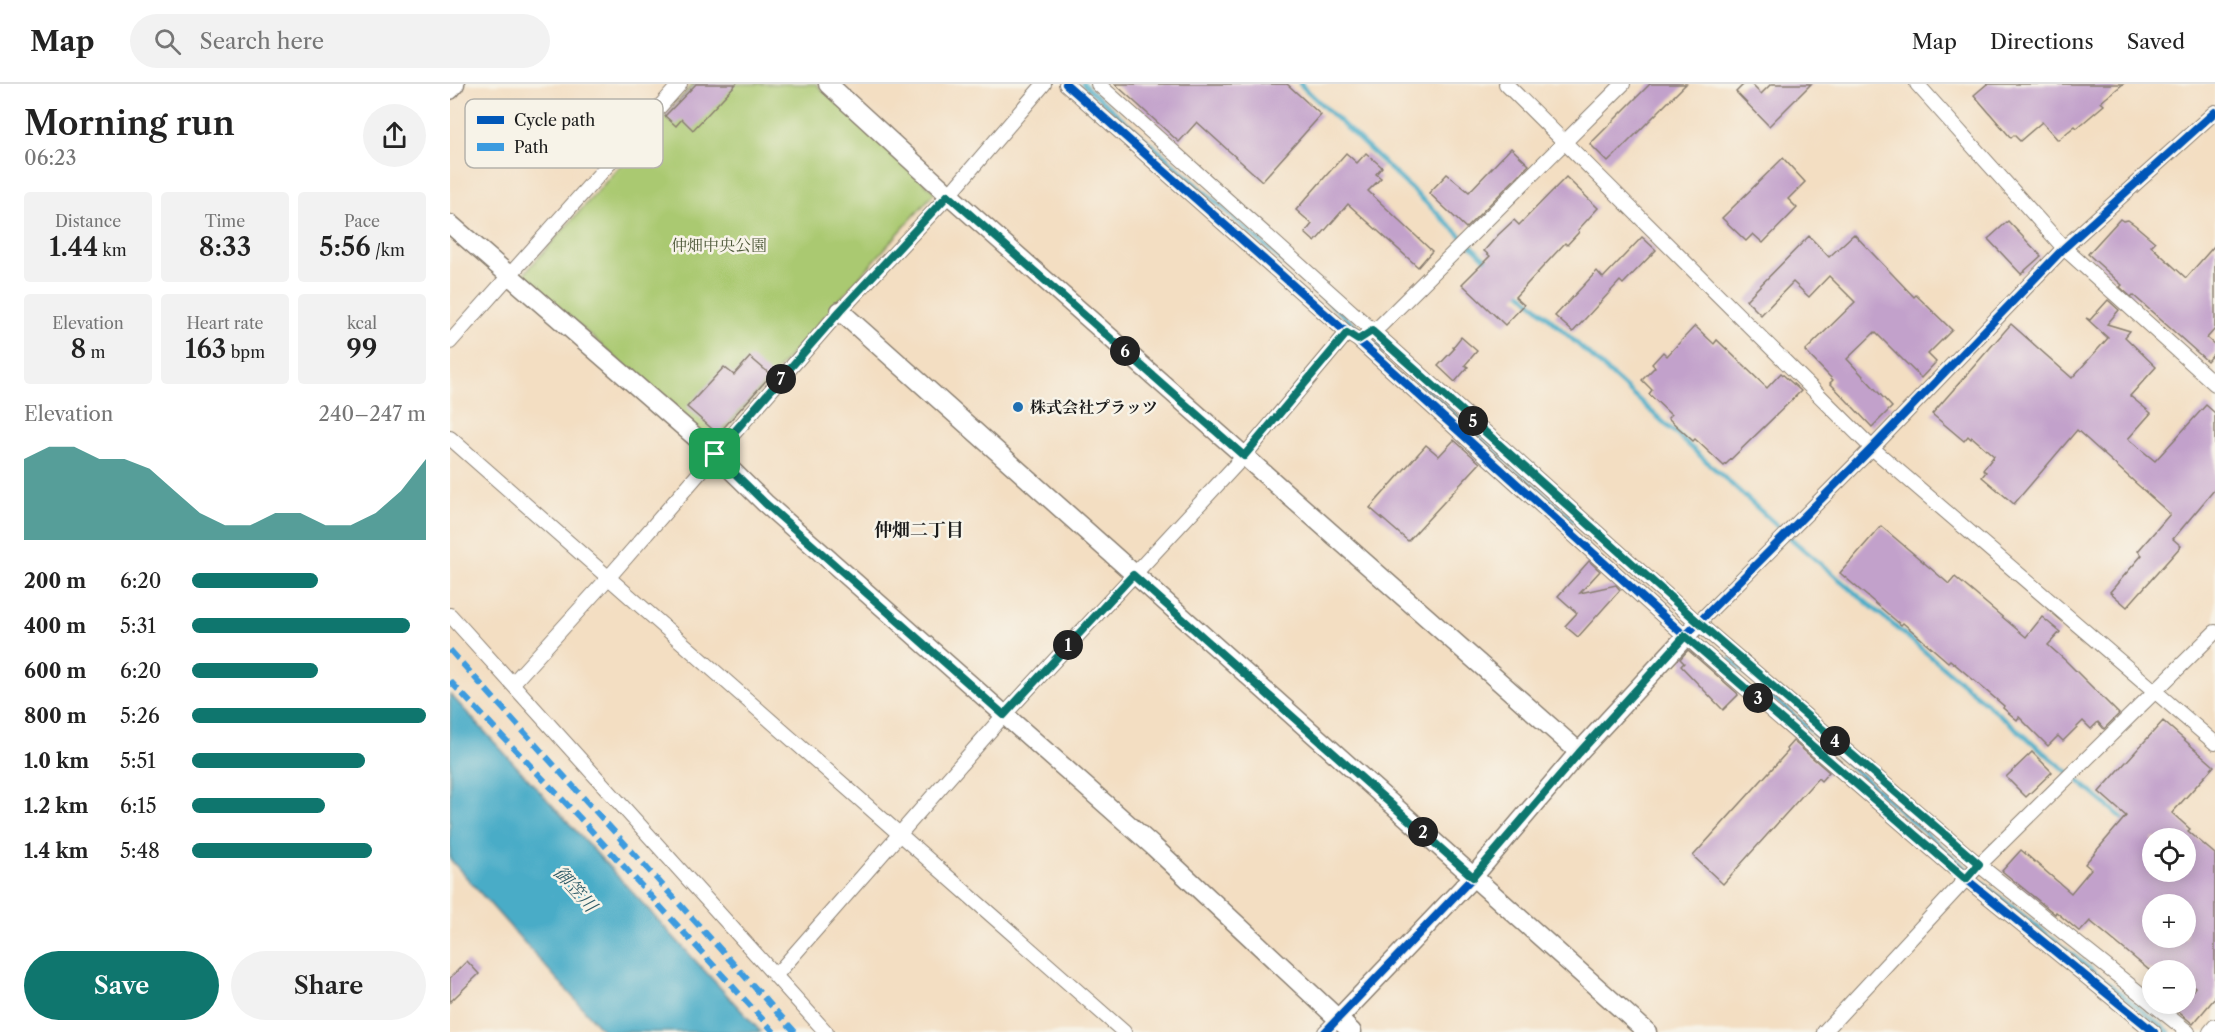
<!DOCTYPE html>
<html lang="en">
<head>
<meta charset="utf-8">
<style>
  :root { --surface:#fff; --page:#f2f2f2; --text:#222; --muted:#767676; --line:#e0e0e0; --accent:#0f766e }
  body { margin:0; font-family:"Libre Caslon Text","Noto Serif JP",serif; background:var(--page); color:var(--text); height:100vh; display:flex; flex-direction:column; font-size:22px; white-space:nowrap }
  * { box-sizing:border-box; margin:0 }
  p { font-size:20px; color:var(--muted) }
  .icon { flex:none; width:33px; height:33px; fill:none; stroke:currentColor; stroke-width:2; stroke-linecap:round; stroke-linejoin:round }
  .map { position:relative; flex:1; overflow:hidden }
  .details { display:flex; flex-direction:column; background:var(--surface); width:450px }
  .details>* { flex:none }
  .tools { position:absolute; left:1692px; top:744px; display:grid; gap:12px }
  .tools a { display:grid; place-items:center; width:54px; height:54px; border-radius:50%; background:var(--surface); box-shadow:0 3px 15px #0003; font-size:30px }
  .pin { position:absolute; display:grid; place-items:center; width:51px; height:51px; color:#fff; margin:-26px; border-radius:12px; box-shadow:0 3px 9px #0006 }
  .km { position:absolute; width:30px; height:30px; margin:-15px; border-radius:50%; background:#222; color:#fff; font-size:16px; line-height:30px; text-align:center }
  .round { display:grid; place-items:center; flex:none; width:63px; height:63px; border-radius:32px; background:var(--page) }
  .headline { display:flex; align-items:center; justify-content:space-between; height:102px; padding:0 24px }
  h1 { font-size:33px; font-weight:600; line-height:45px }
  .stats { display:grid; grid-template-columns:repeat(3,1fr); gap:9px; height:102px; padding:6px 24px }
  .stats div { display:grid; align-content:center; border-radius:6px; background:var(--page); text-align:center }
  .stats b { font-size:26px; font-weight:600 }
  .stats small { font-size:16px; font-weight:400 }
  .stats p { font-size:16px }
  .chart { height:168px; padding:12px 24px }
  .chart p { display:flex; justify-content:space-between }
  .chart svg { width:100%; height:108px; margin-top:6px; fill:var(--accent); opacity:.7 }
  .button { display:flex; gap:12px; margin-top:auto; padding:12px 24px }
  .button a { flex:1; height:69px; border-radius:36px; background:var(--accent); color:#fff; font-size:24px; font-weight:600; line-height:69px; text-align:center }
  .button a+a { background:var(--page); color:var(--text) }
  ul { padding:0 24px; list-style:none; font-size:20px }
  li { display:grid; grid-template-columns:96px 72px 1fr; align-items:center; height:45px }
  li i { height:15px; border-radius:8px; background:var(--accent) }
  header { display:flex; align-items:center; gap:36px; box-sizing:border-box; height:84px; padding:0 30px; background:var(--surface); border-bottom:2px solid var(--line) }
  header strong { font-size:28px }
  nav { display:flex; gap:33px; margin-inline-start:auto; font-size:21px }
  .search { width:420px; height:54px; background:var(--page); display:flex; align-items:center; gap:15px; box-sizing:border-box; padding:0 21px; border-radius:33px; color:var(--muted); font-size:22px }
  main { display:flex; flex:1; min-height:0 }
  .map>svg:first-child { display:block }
</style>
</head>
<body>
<header>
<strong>Map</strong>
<div class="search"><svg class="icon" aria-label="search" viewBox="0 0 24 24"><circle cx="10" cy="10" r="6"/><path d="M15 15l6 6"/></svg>Search here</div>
<nav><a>Map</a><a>Directions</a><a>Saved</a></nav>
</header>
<main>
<section class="details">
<div class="headline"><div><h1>Morning run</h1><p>06:23</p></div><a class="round"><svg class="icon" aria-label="share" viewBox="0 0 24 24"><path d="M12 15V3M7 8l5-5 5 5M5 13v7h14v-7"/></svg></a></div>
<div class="stats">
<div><p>Distance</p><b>1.44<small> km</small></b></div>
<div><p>Time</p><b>8:33</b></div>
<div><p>Pace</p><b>5:56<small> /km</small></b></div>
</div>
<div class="stats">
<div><p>Elevation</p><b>8<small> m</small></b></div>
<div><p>Heart rate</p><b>163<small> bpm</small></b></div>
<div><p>kcal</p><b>99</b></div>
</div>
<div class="chart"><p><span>Elevation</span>240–247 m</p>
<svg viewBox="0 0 160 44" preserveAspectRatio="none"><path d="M0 44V11L10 6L20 6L30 11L40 11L50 15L60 24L70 33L80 38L90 38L100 33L110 33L120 38L130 38L140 33L150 24L160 11V44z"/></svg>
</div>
<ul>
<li><b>200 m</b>6:20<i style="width:54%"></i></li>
<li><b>400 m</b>5:31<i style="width:93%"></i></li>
<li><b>600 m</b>6:20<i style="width:54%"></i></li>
<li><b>800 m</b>5:26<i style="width:100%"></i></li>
<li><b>1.0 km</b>5:51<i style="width:74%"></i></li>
<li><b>1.2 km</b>6:15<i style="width:57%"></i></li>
<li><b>1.4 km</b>5:48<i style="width:77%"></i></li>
</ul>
<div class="button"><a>Save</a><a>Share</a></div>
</section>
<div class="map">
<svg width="1765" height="948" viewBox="0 0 1765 948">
  <rect width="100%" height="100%" fill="#f7f3e8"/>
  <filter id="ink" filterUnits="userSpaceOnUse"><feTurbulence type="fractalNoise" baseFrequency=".0167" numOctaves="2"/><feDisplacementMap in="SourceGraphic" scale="12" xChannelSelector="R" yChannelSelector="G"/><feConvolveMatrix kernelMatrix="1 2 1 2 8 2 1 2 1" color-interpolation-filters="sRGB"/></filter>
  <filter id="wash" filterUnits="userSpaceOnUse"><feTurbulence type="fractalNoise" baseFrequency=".008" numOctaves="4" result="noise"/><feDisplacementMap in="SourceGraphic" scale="24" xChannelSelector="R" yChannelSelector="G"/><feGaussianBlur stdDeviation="1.35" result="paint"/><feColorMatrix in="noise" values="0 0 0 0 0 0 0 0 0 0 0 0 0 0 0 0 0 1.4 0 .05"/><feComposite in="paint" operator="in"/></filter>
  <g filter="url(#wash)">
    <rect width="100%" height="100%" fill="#f3dec2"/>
    <!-- green -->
    <path fill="#aac971" stroke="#637246" stroke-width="1.5" d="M243 0H366L485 108 262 360 73 191Z"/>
    <!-- water -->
    <path fill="#48acc7" stroke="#326472" stroke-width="1.5" d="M0 610 311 948H154L0 775Z"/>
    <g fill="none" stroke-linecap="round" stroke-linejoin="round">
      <!-- stream -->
      <g stroke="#48acc7" stroke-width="4.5">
        <path d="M633 0 1128 440"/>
        <path d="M850 0 1040 179"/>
        <path d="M1066 204 1346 459 1678 739"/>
        <path d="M1280 575 1533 800 1719 948"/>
      </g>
    </g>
    <g id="blocks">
      <!-- building -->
      <g fill="#c2a1cb" fill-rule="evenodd">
        <path d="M246 0H286L243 46 232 35 226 42 215 32Z"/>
        <path d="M665 0H837L871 31 812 97 747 38 729 58Z"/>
        <path d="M1200 0H1236L1158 78 1140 60Z"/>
        <path d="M1294 0H1301L1311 10 1321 0H1361L1319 42 1286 8Z"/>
        <path d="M1537 0H1673L1651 18 1654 21 1627 44 1625 42 1608 56 1592 38 1570 57 1564 51 1561 54 1524 11Z"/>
        <path d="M1061 64 1079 81 1016 144 979 109 997 90 1019 108Z"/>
        <path d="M896 69 907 79 916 69 932 83 926 90 931 94 918 107 982 167 968 183 898 120 865 158 855 149 862 140 846 126Z"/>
        <path d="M1333 74 1355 98 1338 115 1347 124 1313 159 1303 150 1296 157 1272 134Z"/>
        <path d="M1116 93 1148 124 1128 146 1129 148 1117 161 1115 159 1065 213 1074 221 1055 241 1012 200 1040 172 1034 167 1048 151 1064 136 1069 141Z"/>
        <path d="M1670 135 1673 137 1678 136 1685 141 1705 158 1701 162 1736 194 1765 161V245L1757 254 1765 261V268L1757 277 1683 211 1681 213 1670 203 1672 201 1638 170Z"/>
        <path d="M1558 137 1591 172 1571 190 1538 155Z"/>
        <path d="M1404 150 1464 213 1466 211 1502 246 1478 270 1486 278 1471 294 1425 248 1397 275 1442 323 1422 343 1380 299 1383 296 1355 267 1405 218 1379 192 1359 213 1343 198 1311 231 1296 216 1359 152 1379 173Z"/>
        <path d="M1192 153 1206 166 1173 200 1170 197 1123 248 1105 232 1147 187 1153 194Z"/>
        <path d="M1658 216 1669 226 1657 240 1680 247 1675 253 1706 283 1680 312 1701 329 1678 355 1705 377 1756 321 1765 329V405L1723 455 1731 462 1677 523 1660 508 1692 471 1688 467 1720 430 1627 346 1564 420 1532 393 1536 388 1533 386 1544 372 1522 353 1521 355 1518 352 1514 357 1482 330 1561 240 1622 294 1658 254 1636 234 1640 236Z"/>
        <path d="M1245 242 1264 260 1267 256 1317 304 1331 289 1351 307 1274 382 1245 355 1243 357 1218 334 1221 331 1199 310 1202 306 1192 296 1205 283 1202 280 1213 268 1217 272Z"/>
        <path d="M1011 253 1027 267 1015 281 1018 283 1005 298 988 282 1004 265 1003 263Z"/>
        <path d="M300 273 321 291 268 350 237 323 274 283 284 291Z"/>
        <path d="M1004 356 1030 379 958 457 920 424 976 361 989 372Z"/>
        <path d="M1431 442 1499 500 1505 493 1576 553 1592 533 1610 548 1598 561 1616 577 1669 630 1654 645 1648 638 1641 645 1633 637 1613 657 1608 652 1598 662 1569 633 1567 636 1553 624 1554 622 1500 576 1498 578 1453 539 1451 541 1390 489Z"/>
        <path d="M1139 477 1150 487 1130 509 1166 501 1170 506 1128 553 1115 542 1127 529 1108 512Z"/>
        <path d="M1238 566 1287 609 1288 611 1273 626 1231 582 1234 579 1230 575Z"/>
        <path d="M1713 637 1764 682 1722 729 1740 745 1738 747 1765 770V914L1743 940 1726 926 1731 920H1736V915L1745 903 1736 895V886H1699L1640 837 1630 848 1606 828 1605 830 1552 787 1571 766 1621 809 1641 785 1635 780 1676 732 1649 708ZM1702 754H1736V788H1702ZM1702 820H1736V854H1702Z"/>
        <path d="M1343 657 1379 688 1371 697 1368 694 1273 800 1243 772 1338 667 1336 665Z"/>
        <path d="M1582 668 1602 688 1576 713 1556 693Z"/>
        <path d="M17 877 29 890 0 918V894Z"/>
      </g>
    </g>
  </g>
  <g filter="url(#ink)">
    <use href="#blocks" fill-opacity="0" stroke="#887d6f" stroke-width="1.5"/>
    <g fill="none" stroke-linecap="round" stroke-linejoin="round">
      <defs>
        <g id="minor">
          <path d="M616 0 897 249 908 256 1235 552 1516 795 1704 948"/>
          <path d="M648 0 1248 539 1529 781 1702 919"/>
          <path d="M1056 0 1422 364 1765 659"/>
          <path d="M1467 0 1614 164 1765 300"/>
          <path d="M915 252 931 241 1173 0"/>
          <path d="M0 258 230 0"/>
          <path d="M0 354 674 948"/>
          <path d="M0 531 376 948"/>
          <path d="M1248 539 1422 364 1614 164 1765 28"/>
          <path d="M63 599 159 493 390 227 499 111 594 0"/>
          <path d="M326 891 554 631 794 372 897 249"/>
          <path d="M1703 920 1738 948"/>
          <path d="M875 948 887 936"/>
          <path d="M1374 948 1529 781 1765 548"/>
          <path d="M1760 948 1765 942"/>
        </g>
        <g id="tertiary">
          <path d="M378 0 499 111 1129 668"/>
          <path d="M0 6 5 0"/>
          <path d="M0 140 265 370 315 419 704 763 902 948"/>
          <path d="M390 227 1197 948"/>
          <path d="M887 936 1023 793 1129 668 1248 539"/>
        </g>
      </defs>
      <!-- minor casing -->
      <use href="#minor" stroke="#887d6f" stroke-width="16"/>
      <!-- tertiary casing -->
      <use href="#tertiary" stroke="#887d6f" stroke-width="21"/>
      <!-- minor -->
      <use href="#minor" stroke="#fff" stroke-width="14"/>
      <!-- tertiary -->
      <use href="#tertiary" stroke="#fff" stroke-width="18"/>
      <!-- quiet -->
      <g stroke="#3c9bdf" stroke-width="6" stroke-dasharray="12 6" stroke-linecap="butt">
        <path d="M0 566 345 948"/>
        <path d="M0 597 129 733 324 948"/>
      </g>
      <defs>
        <g id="cycleway">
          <path d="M616 0 897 249 908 256 1235 552 1516 795 1704 948"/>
          <path d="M875 948 1023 793 1129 668 1235 552 1422 364 1614 164 1765 28"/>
        </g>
      </defs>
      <!-- cycleway casing -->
      <use href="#cycleway" stroke="#f7f3e8" stroke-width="11"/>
      <!-- cycleway -->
      <use href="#cycleway" stroke="#0057b8" stroke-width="8"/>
    </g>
  </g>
  <g fill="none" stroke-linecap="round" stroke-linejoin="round" filter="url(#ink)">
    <defs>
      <path id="route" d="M498 111 794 372 897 249 908 256 922 247 1248 538 1529 780 1516 795 1235 552 1129 669 1023 793 683 491 554 631 315 419 265 370 390 227Z"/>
    </defs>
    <!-- route casing -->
    <use href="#route" stroke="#fff" stroke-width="12"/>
    <!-- route -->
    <use href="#route" stroke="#0f766e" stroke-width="8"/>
  </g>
  <!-- markers -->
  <circle fill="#1f6fb2" stroke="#f7f3e8" stroke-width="2" cx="568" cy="323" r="6"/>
  <g text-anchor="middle" stroke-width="5" stroke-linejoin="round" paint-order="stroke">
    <!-- park labels -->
    <g font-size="16" fill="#4e593a" stroke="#f7f3e8">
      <text x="269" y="167">仲畑中央公園</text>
    </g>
    <!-- poi labels -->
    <g font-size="16" font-weight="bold" fill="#1c1c1c" stroke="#f7f3e8" text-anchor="start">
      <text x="580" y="329">株式会社プラッツ</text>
    </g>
    <!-- neighbourhood labels -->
    <g font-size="18" font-weight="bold" fill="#1c1c1c" stroke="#f7f3e8">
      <text x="469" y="452">仲畑二丁目</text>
    </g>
    <!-- water labels -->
    <g font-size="18" font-style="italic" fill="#305d69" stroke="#f7f3e8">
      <text transform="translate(125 805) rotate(48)" y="6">御笠川</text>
    </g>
  </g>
  <!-- legend -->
  <rect x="15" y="15" width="198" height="69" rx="9" fill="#f7f3e8" stroke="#b5b2ab" stroke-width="1.5"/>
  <rect x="27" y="32" width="27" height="8" fill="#0057b8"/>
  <rect x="27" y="59" width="27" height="8" fill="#3c9bdf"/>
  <g font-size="16" fill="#1c1c1c">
    <text x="64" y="42">Cycle path</text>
    <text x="64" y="69">Path</text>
  </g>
</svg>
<div class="tools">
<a><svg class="icon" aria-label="locate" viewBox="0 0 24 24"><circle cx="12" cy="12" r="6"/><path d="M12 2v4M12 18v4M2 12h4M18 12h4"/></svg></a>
<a>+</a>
<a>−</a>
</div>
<div class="pin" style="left:265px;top:370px;background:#1e9e55"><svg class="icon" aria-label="arrive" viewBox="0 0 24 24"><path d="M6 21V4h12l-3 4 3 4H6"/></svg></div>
<b class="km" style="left:618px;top:561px">1</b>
<b class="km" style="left:973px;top:748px">2</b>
<b class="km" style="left:1308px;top:614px">3</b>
<b class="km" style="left:1385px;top:657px">4</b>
<b class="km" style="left:1023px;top:337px">5</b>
<b class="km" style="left:675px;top:267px">6</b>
<b class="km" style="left:331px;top:295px">7</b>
</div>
</main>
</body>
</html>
